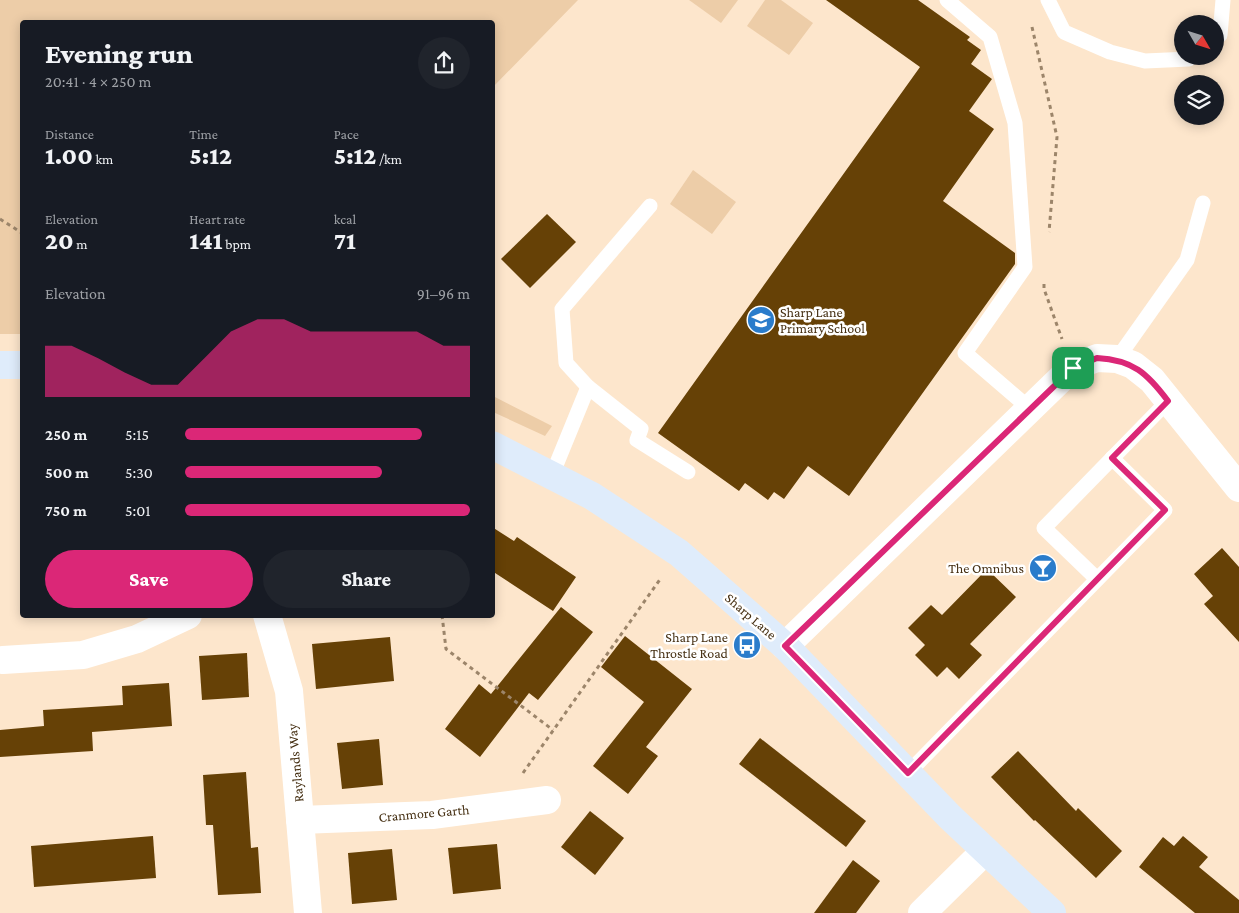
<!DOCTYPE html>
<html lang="en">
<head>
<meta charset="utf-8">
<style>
  :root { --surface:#171b24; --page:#20242c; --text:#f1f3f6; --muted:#9ea1a6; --accent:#db2777 }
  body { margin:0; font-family:"Crimson Pro",serif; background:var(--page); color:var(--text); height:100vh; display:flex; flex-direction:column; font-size:19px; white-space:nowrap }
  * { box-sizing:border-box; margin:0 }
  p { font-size:16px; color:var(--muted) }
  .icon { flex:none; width:28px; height:28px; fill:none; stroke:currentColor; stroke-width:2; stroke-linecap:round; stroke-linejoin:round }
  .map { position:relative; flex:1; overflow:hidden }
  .sheet { position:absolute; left:20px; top:20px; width:475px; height:598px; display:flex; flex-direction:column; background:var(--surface); border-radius:5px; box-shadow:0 2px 12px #0003 }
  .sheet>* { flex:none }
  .needle { width:32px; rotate:129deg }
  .controls { position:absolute; left:1174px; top:15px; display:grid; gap:10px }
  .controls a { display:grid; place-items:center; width:50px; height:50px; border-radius:50%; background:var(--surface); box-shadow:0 2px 12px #0003; font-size:25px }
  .pin { position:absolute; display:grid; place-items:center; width:42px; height:42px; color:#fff; margin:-21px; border-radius:10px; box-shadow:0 2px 8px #0006 }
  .round { display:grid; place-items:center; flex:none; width:52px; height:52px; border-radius:26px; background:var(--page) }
  .summary { display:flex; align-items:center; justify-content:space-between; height:85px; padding:0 25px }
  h1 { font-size:28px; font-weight:800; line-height:38px }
  .stats { display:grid; grid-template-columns:repeat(3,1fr); gap:8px; height:85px; padding:5px 25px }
  .stats div { display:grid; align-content:center }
  .stats b { font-size:25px; font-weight:800 }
  .stats small { font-size:14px; font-weight:400 }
  .stats p { font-size:14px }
  .chart { height:140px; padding:10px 25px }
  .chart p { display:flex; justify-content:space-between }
  .chart svg { width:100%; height:90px; margin-top:5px; fill:var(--accent); opacity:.7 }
  .cta { display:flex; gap:10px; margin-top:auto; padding:10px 25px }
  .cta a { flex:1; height:58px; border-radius:30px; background:var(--accent); color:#fff; font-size:20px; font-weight:800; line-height:58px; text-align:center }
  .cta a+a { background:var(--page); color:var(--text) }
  ul { padding:0 25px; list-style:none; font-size:16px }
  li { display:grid; grid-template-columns:80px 60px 1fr; align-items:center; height:38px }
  li i { height:12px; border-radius:6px; background:var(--accent) }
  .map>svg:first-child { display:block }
</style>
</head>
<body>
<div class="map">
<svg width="1239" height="913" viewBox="0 0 1239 913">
  <rect width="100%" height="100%" fill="#fde6cc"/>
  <!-- green -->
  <g fill="#edcda8">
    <path d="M0 0H578L493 87 492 22H22V334H0Z"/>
    <path d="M689 0H738L721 23Z"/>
    <path d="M765 0H781L813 23 789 55 747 26Z"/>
    <path d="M693 170 736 202 712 234 670 204Z"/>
    <path d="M493 396 552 426 545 436 493 412Z"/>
  </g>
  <!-- building -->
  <g fill="#664106">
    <path d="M826 0H918L970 37 967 40 981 50 971 64 992 79 969 111 994 129 943 201 1015 253V264L849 496 808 466 784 499 774 492 768 500 745 483 739 491 658 433 920 67Z"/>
    <path d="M547 214 576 242 530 288 501 259Z"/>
    <path d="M492 527 514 541 517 537 576 577 553 611 492 571Z"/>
    <path d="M1222 548 1239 567V642L1204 604 1213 596 1194 574Z"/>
    <path d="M987 569 1016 597 970 644 982 655 959 679 947 667 937 677 915 655 925 645 908 628 931 605 942 615Z"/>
    <path d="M561 607 593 632 538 700 529 693 480 757 445 729 479 684 491 694Z"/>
    <path d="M625 636 692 689 646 747 658 756 628 794 593 766 644 702 601 667Z"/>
    <path d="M390 637 394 681 316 689 312 644Z"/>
    <path d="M247 653 249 697 202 700 199 656Z"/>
    <path d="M169 683 172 726 92 732 93 751 0 757V730L44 726 43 710 123 705 122 686Z"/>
    <path d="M760 738 866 821 846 847 739 764Z"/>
    <path d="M379 739 383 785 342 789 337 743Z"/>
    <path d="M1018 751 1076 811 1078 808 1122 851 1096 878 1035 820 1034 821 991 777Z"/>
    <path d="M246 772 251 848 258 847 261 893 218 895 213 825H206L203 775Z"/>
    <path d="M590 811 624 838 595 875 561 847Z"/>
    <path d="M153 836 156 878 34 887 31 846Z"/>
    <path d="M1183 836 1208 857 1199 867 1239 900V913H1195L1139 867 1163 837 1174 846Z"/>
    <path d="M497 844 501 889 453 894 448 848Z"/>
    <path d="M392 849 397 900 352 904 348 853Z"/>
    <path d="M853 860 880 881 856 913H814Z"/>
  </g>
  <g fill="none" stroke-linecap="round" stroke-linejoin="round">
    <!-- path -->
    <g stroke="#9c856a" stroke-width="3" stroke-dasharray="4 4" stroke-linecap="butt">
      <path d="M1032 27 1057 137 1049 232"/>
      <path d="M0 219 22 233"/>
      <path d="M1044 284V289L1062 339"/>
      <path d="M442 615 446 649 553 730"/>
      <path d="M523 773 661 578"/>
    </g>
    <!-- lane -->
    <g stroke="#fff" stroke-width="15">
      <path d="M947 0 990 37 1015 123 1025 267 965 353 1030 409"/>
      <path d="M1048 0 1064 32 1110 52 1145 61 1189 59 1193 56"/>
      <path d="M1215 39 1220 35 1223 0"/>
      <path d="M1117 359 1187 260 1203 203"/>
      <path d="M588 387 566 363 562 309 650 206"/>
      <path d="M552 475 588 387 641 429 637 440 688 472"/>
      <path d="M1097 579 1044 528 1168 401"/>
      <path d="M908 773 1165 510 1112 458"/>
    </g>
    <!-- street -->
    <g stroke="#fff" stroke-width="28">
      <path d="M267 615 289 691 308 913"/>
      <path d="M785 646 1073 367 1097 358 1117 359 1133 365 1152 380 1239 488"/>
      <path d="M3 660 83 655 137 639 188 615"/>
      <path d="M300 820 432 815 547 800"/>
      <path d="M922 913 985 851"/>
    </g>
    <!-- secondary -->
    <g stroke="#dfecfb" stroke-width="28">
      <path d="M0 365H22"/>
      <path d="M492 445 592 496 679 553 785 646 950 817 1052 913"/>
    </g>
  </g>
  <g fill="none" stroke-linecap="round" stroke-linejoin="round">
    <defs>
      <path id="route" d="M1097 358C1133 360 1147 373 1168 401L1112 458 1165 510 908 773 785 646 1073 368Z"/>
    </defs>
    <!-- route casing -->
    <use href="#route" stroke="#fff" stroke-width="10"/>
    <!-- route -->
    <use href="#route" stroke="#db2777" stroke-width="6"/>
  </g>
  <!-- icons -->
  <defs>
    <symbol id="school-disc" viewBox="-11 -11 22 22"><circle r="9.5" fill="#2a7ccb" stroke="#fff"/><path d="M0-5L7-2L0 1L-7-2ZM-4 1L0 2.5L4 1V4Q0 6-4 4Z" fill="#fff"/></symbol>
    <symbol id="bar-disc" viewBox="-11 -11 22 22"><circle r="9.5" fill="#2a7ccb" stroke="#fff"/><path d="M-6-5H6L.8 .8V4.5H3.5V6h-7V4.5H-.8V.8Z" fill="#fff"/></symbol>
    <symbol id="bus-disc" viewBox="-11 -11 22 22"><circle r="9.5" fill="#2a7ccb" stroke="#fff"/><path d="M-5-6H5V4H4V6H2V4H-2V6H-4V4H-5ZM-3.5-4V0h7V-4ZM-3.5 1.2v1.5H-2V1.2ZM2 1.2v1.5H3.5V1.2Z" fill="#fff"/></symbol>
  </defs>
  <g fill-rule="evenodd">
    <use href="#school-disc" x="745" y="304" width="32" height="32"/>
    <use href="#bar-disc" x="1027" y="552" width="32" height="32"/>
    <use href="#bus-disc" x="731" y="629" width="32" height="32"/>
  </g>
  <g text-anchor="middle" stroke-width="5" stroke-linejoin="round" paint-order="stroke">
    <!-- poi labels -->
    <g font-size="14" fill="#452f12" stroke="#fff" text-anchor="end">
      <text x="780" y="317" text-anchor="start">Sharp Lane<tspan x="780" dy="16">Primary School</tspan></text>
      <text x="1024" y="573">The Omnibus</text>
      <text x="728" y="642">Sharp Lane<tspan x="728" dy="16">Throstle Road</tspan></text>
    </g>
    <!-- street labels -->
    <g font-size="14" fill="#452f12" stroke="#fff">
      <text transform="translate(751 616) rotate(41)" y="5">Sharp Lane</text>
      <text transform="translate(295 763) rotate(-95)" y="5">Raylands Way</text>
      <text transform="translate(424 813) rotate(-5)" y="5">Cranmore Garth</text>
    </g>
  </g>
</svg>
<div class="controls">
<a><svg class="needle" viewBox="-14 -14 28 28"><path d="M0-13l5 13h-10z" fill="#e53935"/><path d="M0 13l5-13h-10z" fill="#9ea1a6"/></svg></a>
<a><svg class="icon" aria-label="layers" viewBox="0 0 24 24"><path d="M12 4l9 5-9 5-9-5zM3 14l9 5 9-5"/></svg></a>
</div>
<div class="pin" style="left:1073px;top:368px;background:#1e9e55"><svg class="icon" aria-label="arrive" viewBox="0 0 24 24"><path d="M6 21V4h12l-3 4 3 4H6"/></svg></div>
<section class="sheet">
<div class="summary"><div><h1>Evening run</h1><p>20:41 · 4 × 250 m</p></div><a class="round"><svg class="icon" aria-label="share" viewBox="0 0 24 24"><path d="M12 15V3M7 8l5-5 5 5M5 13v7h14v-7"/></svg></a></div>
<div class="stats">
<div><p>Distance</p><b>1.00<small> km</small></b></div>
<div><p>Time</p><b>5:12</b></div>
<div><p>Pace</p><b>5:12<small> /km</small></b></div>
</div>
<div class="stats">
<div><p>Elevation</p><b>20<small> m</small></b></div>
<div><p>Heart rate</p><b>141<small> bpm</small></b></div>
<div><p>kcal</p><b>71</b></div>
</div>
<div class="chart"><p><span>Elevation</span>91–96 m</p>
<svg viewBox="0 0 160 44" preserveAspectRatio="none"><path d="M0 44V19L10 19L20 25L30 32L40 38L50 38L60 25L70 12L80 6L90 6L100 12L110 12L120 12L130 12L140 12L150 19L160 19V44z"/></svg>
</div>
<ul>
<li><b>250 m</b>5:15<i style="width:83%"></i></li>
<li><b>500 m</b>5:30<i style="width:69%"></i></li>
<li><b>750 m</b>5:01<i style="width:100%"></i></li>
</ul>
<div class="cta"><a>Save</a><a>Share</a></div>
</section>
</div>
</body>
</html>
